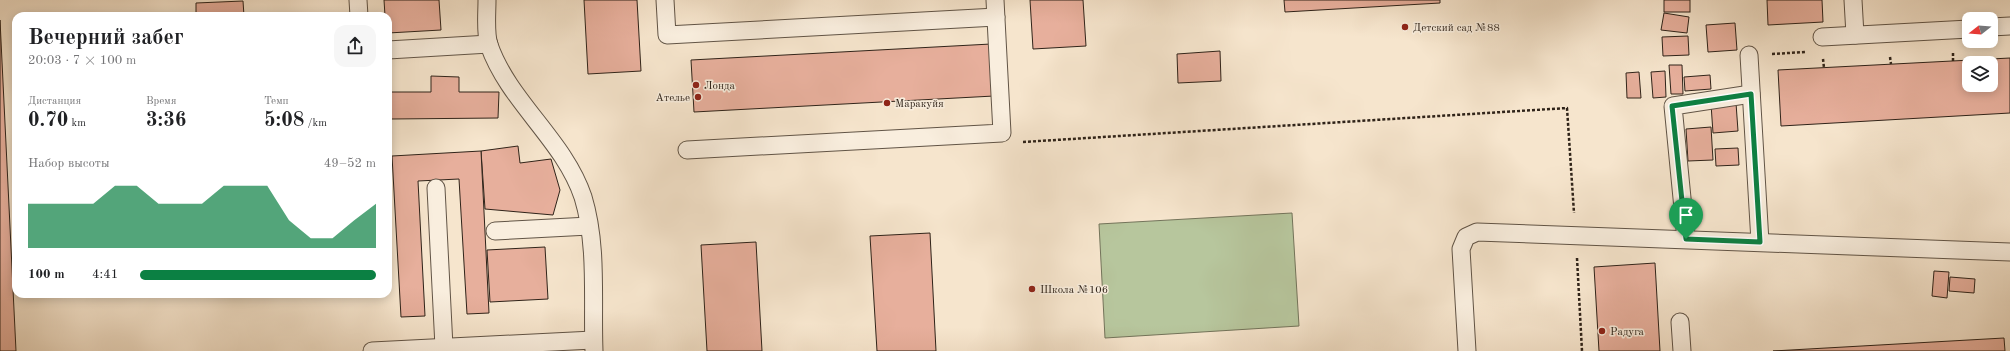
<!DOCTYPE html>
<html lang="ru">
<head>
<meta charset="utf-8">
<style>
  :root { --surface:#fff; --page:#f6f6f6; --text:#202124; --muted:#757577; --accent:#0b8043 }
  body { margin:0; font-family:"Old Standard TT",serif; background:var(--page); color:var(--text); height:100vh; display:flex; flex-direction:column; font-size:15px; white-space:nowrap }
  * { box-sizing:border-box; margin:0 }
  p { font-size:13px; color:var(--muted) }
  .icon { flex:none; width:22px; height:22px; fill:none; stroke:currentColor; stroke-width:2; stroke-linecap:round; stroke-linejoin:round }
  .map { position:relative; flex:1; overflow:hidden }
  .panel { position:absolute; left:12px; top:12px; width:380px; height:286px; display:flex; flex-direction:column; background:var(--surface); border-radius:12px; box-shadow:0 2px 10px #0003 }
  .panel>* { flex:none }
  .needle { width:26px; rotate:253deg }
  .fabs { position:absolute; left:1962px; top:12px; display:grid; gap:8px }
  .fabs a { display:grid; place-items:center; width:36px; height:36px; border-radius:8px; background:var(--surface); box-shadow:0 2px 10px #0003; font-size:20px }
  .pin { position:absolute; display:grid; place-items:center; width:34px; height:34px; color:#fff; margin:-41px -17px; border-radius:50% 50% 50% 0; rotate:-45deg; box-shadow:0 0 4px #0007 }
  .pin .icon { rotate:45deg }
  .round { display:grid; place-items:center; flex:none; width:42px; height:42px; border-radius:12px; background:var(--page) }
  .summary { display:flex; align-items:center; justify-content:space-between; height:68px; padding:0 16px }
  h1 { font-size:22px; font-weight:700; line-height:30px }
  .stats { display:grid; grid-template-columns:repeat(3,1fr); gap:6px; height:68px; padding:4px 16px }
  .stats div { display:grid; align-content:center }
  .stats b { font-size:20px; font-weight:700 }
  .stats small { font-size:11px; font-weight:400 }
  .stats p { font-size:11px }
  .chart { height:112px; padding:8px 16px }
  .chart p { display:flex; justify-content:space-between }
  .chart svg { width:100%; height:72px; margin-top:4px; fill:var(--accent); opacity:.7 }
  ul { padding:0 16px; list-style:none; font-size:13px }
  li { display:grid; grid-template-columns:64px 48px 1fr; align-items:center; height:30px }
  li i { height:10px; border-radius:5px; background:var(--accent) }
  .map>svg:first-child { display:block }
</style>
</head>
<body>
<div class="map">
<svg width="2010" height="351" viewBox="0 0 2010 351">
  <rect width="100%" height="100%" fill="#f6e5cd"/>
  <filter id="stains"><feTurbulence type="fractalNoise" baseFrequency=".005" numOctaves="4"/><feColorMatrix values="0 0 0 0 .2 0 0 0 0 .09 0 0 0 0 .02 0 0 0 .5 -.17"/></filter>
  <radialGradient id="worn" r=".72"><stop offset=".6" stop-color="#630" stop-opacity="0"/><stop offset="1" stop-color="#630" stop-opacity=".3"/></radialGradient>
  <!-- green -->
  <path fill="#b7c69d" stroke="#73745b" d="M1292 213 1299 326 1105 338 1099 224Z"/>
  <!-- building -->
  <g fill="#e7af9c" stroke="#2f2319" fill-rule="evenodd">
    <path d="M384 0H439L441 30 388 33V16H385Z"/>
    <path d="M584 0H637L641 71 588 74Z"/>
    <path d="M1030 0H1083L1086 46 1033 49Z"/>
    <path d="M1284 0H1440V3L1285 12Z"/>
    <rect x="1664" y="0" width="26" height="12"/>
    <path d="M1767 0H1822L1823 22 1768 25Z"/>
    <path d="M243 1 244 16H196V3Z"/>
    <path d="M1664 13 1689 17 1687 33 1661 30Z"/>
    <path d="M0 20 16 351H0Z"/>
    <path d="M1735 23 1737 50 1708 52 1706 25Z"/>
    <path d="M1688 36 1689 55 1663 56 1662 37Z"/>
    <path d="M991 44 994 96 694 112 691 60Z"/>
    <path d="M1220 51 1221 81 1178 83 1177 54Z"/>
    <path d="M2010 58V113L1781 126 1778 70ZM1969 63H1991V85H1969Z"/>
    <path d="M1669 65H1682L1683 94H1671Z"/>
    <path d="M1665 71 1666 97 1653 98 1651 72Z"/>
    <path d="M1639 72 1641 98H1627L1626 73Z"/>
    <path d="M1710 75 1711 89 1685 91 1684 77Z"/>
    <path d="M431 76 459 77V92H499L498 118 391 119V92H431Z"/>
    <path d="M1736 103 1738 131 1713 133 1711 104Z"/>
    <path d="M1711 127 1713 160 1688 161 1686 129Z"/>
    <path d="M518 146 520 163 551 159 560 190 553 215 485 209 481 151Z"/>
    <path d="M1738 148 1739 165 1716 166 1715 149Z"/>
    <path d="M481 151 489 313 467 314 459 179 418 181 425 316 401 317 392 156Z"/>
    <path d="M930 233 936 351H877L870 236Z"/>
    <path d="M756 242 762 351H707L701 245Z"/>
    <path d="M545 247 548 299 490 302 487 250Z"/>
    <path d="M1655 263 1660 351H1599L1594 267Z"/>
    <path d="M1934 271 1949 272 1947 298 1932 296Z"/>
    <path d="M1950 277 1975 279 1974 293 1949 291Z"/>
    <path d="M2004 338 2005 351H1773Z"/>
  </g>
  <g fill="none" stroke-linecap="round" stroke-linejoin="round">
    <defs>
      <g id="service">
        <path d="M358 0 359 16"/>
        <path d="M487 0C487 14 485 33 489 45 509 102 564 140 583 197 598 246 592 301 594 351"/>
        <path d="M665 0 667 35 996 17"/>
        <path d="M1853 0 1855 35"/>
        <path d="M1991 27 2010 26"/>
        <path d="M1822 37 1969 29"/>
        <path d="M388 50 489 44"/>
        <path d="M1749 55 1760 242"/>
        <path d="M687 150 1002 133 995 0"/>
        <path d="M436 188 444 347"/>
        <path d="M495 231 589 226"/>
        <path d="M1686 239 1673 106 1751 94"/>
        <path d="M1680 322 1682 351"/>
        <path d="M372 351 593 340"/>
        <path d="M1467 351 1461 249 1466 237 1477 232 2010 252"/>
      </g>
    </defs>
    <!-- service casing -->
    <use href="#service" stroke="#615446" stroke-width="19"/>
    <!-- path -->
    <g stroke="#2f2319" stroke-width="2.5" stroke-dasharray="3 2" stroke-linecap="butt">
      <path d="M1953 53V61"/>
      <path d="M1772 54 1805 52"/>
      <path d="M1890 57 1891 64"/>
      <path d="M1823 59 1824 68"/>
      <path d="M1023 142 1567 108 1574 213"/>
      <path d="M1577 258 1582 351"/>
    </g>
    <!-- service -->
    <use href="#service" stroke="#f9eede" stroke-width="17"/>
  </g>
  <g fill="none" stroke-linecap="round" stroke-linejoin="round">
    <defs>
      <path id="route" d="M1751 94 1760 242 1686 239 1672 106Z"/>
    </defs>
    <!-- route casing -->
    <use href="#route" stroke="#fff" stroke-width="8"/>
    <!-- route -->
    <use href="#route" stroke="#0b8043" stroke-width="5"/>
  </g>
  <!-- markers -->
  <g fill="#8f2418" stroke="#f9eede" stroke-width="1.5">
    <circle cx="1405" cy="27" r="4"/>
    <circle cx="696" cy="85" r="4"/>
    <circle cx="698" cy="97" r="4"/>
    <circle cx="887" cy="103" r="4"/>
    <circle cx="1032" cy="289" r="4"/>
    <circle cx="1602" cy="331" r="4"/>
  </g>
  <g text-anchor="middle" stroke-width="3" stroke-linejoin="round" paint-order="stroke">
    <!-- poi labels -->
    <g font-size="11" fill="#2f2319" stroke="#f9eede" text-anchor="start">
      <text x="1413" y="31">Детский сад №88</text>
      <text x="704" y="89">Лонда</text>
      <text x="690" y="101" text-anchor="end">Ателье</text>
      <text x="895" y="107">Маракуйя</text>
      <text x="1040" y="293">Школа №106</text>
      <text x="1610" y="335">Радуга</text>
    </g>
  </g>
  <rect width="100%" height="100%" filter="url(#stains)"/>
  <rect width="100%" height="100%" fill="url(#worn)"/>
</svg>
<div class="fabs">
<a><svg class="needle" viewBox="-14 -14 28 28"><path d="M0-13l5 13h-10z" fill="#e53935"/><path d="M0 13l5-13h-10z" fill="#757577"/></svg></a>
<a><svg class="icon" aria-label="layers" viewBox="0 0 24 24"><path d="M12 4l9 5-9 5-9-5zM3 14l9 5 9-5"/></svg></a>
</div>
<div class="pin" style="left:1686px;top:239px;background:#1e9e55"><svg class="icon" aria-label="arrive" viewBox="0 0 24 24"><path d="M6 21V4h12l-3 4 3 4H6"/></svg></div>
<section class="panel">
<div class="summary"><div><h1>Вечерний забег</h1><p>20:03 · 7 × 100 m</p></div><a class="round"><svg class="icon" aria-label="share" viewBox="0 0 24 24"><path d="M12 15V3M7 8l5-5 5 5M5 13v7h14v-7"/></svg></a></div>
<div class="stats">
<div><p>Дистанция</p><b>0.70<small> km</small></b></div>
<div><p>Время</p><b>3:36</b></div>
<div><p>Темп</p><b>5:08<small> /km</small></b></div>
</div>
<div class="chart"><p><span>Набор высоты</span>49–52 m</p>
<svg viewBox="0 0 160 44" preserveAspectRatio="none"><path d="M0 44V17L10 17L20 17L30 17L40 6L50 6L60 17L70 17L80 17L90 6L100 6L110 6L120 27L130 38L140 38L150 27L160 17V44z"/></svg>
</div>
<ul>
<li><b>100 m</b>4:41<i style="width:100%"></i></li>
</ul>
</section>
</div>
</body>
</html>
